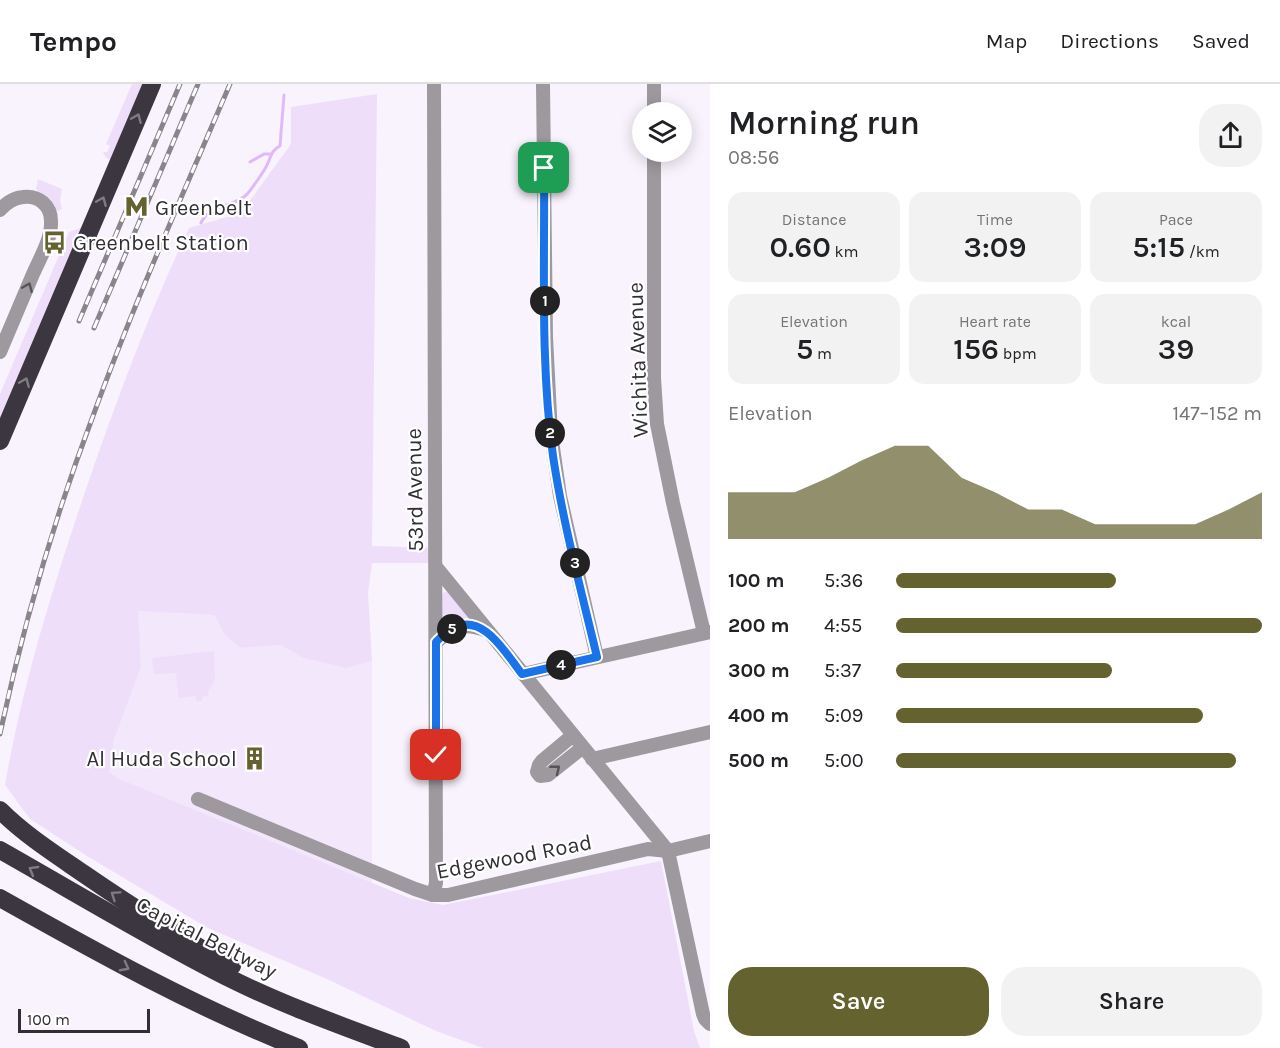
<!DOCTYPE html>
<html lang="en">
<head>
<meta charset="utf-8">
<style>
  :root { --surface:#fff; --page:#f2f2f2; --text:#202124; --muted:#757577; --line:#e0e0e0; --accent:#64622e }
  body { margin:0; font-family:Karla,sans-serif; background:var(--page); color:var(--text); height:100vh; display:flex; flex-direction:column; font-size:22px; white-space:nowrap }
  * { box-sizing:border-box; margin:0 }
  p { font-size:20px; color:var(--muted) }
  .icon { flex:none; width:33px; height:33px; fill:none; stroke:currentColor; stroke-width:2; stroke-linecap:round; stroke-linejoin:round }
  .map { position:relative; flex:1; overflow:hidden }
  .sheet { display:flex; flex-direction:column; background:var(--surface); width:570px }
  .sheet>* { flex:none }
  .tools { position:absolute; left:632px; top:18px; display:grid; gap:12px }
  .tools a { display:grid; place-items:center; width:60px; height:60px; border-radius:50%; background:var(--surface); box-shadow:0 3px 15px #0003; font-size:30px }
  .scale { position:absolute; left:18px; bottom:15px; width:132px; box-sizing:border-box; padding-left:6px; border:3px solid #322f34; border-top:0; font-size:16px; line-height:21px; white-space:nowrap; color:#322f34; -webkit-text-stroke:4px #fff; paint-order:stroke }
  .pin { position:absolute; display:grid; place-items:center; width:51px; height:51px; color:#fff; margin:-26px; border-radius:12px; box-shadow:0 3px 9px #0006 }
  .km { position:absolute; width:30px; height:30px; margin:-15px; border-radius:50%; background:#222; color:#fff; font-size:16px; line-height:30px; text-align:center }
  .round { display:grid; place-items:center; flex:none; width:63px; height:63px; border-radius:24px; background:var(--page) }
  .headline { display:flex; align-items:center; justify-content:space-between; height:102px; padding:0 18px }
  h1 { font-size:33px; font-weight:600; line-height:45px }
  .figures { display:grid; grid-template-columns:repeat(3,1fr); gap:9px; height:102px; padding:6px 18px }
  .figures div { display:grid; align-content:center; border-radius:15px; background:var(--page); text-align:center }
  .figures b { font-size:30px; font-weight:600 }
  .figures small { font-size:16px; font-weight:400 }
  .figures p { font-size:16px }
  .chart { height:168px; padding:12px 18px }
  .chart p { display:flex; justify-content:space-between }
  .chart svg { width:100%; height:108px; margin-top:6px; fill:var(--accent); opacity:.7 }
  .cta { display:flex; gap:12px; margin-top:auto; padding:12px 18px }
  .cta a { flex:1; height:69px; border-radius:24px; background:var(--accent); color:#fff; font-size:24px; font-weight:600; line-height:69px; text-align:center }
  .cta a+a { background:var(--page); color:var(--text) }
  ul { padding:0 18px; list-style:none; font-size:20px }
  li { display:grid; grid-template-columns:96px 72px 1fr; align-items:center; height:45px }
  li i { height:15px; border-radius:8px; background:var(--accent) }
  header { display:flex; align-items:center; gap:36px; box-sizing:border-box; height:84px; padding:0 30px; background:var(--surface); border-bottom:2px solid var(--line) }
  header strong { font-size:28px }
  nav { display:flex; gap:33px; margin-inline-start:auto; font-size:21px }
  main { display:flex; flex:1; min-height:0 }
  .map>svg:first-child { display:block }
</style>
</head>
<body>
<header>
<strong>Tempo</strong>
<nav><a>Map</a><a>Directions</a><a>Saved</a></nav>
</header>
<main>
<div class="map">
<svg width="710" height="964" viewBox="0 0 710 964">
  <rect width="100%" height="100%" fill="#f9f3fd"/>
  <!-- built -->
  <path fill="#f2e7fb" d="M137 527 214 531 225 551 240 564 281 561 303 574 346 584 372 577V799L172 718 117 694 109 688 114 656 141 583Z"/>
  <!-- green -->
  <g fill="#eedefa">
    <path d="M132 0H145L113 77 106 74 103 68H107L110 62 106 60Z"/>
    <path d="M377 10 372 462 436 464V479H372L368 509 372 577 346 584 303 574 281 561 240 564 225 551 214 531 138 527 141 583 114 656 109 688 117 694 409 814 443 821 661 777 694 947 700 964H483L436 947 327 895 206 843 87 772 30 735 5 701C22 602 52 506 84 411 115 320 148 231 189 144L241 129 291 60V23Z"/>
    <path d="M38 95 62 105 60 116 62 125 55 128 36 105Z"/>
    <path d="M86 142 0 343V310L69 148Z"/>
    <path d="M444 508H448L470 532 468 536 449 542 441 539 442 511Z"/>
    <path d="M214 567 215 595 208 608 209 611 202 613V617L197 618 195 612 179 614 176 589 154 590 152 574Z"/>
  </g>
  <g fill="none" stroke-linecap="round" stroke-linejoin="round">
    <!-- stream -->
    <g stroke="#dfbaf8" stroke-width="3">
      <path d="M250 78 264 70H270"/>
      <path d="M201 139C209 120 231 124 245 112 249 109 265 86 267 81 271 73 271 66 280 62L284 11"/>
    </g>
    <!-- minor -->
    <g stroke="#9d999f" stroke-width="14">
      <path d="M543 0 546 253 551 350 560 412 597 573"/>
      <path d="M654 0V28"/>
      <path d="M654 68V294L657 340 673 419 704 549"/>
      <path d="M0 126C6 119 13 114 23 113 39 111 51 122 51 137 52 154 40 174 33 190 22 216 11 242 0 268"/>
      <path d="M436 483 668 767 703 930 705 935 710 940"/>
      <path d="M436 558C455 542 463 538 487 547"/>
      <path d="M523 590 710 548"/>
      <path d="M572 652 542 677 539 681 537 688 540 692 548 691 582 664"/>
      <path d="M592 675 710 648"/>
      <path d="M198 715 415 805 433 811H448L648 765 668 767 710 757"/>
      <path d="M433 811 436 799 434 0"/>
    </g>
    <!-- highway -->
    <g stroke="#3c3640" stroke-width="18">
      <path d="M0 357 152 0"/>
      <path d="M0 726C25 751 55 770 84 790 132 823 181 854 232 882"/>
      <path d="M0 766C76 809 150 854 227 893 283 921 342 942 401 964"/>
      <path d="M0 814C98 869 195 923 299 964"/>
    </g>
    <defs>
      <g id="rail">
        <path d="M79 237 180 0"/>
        <path d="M94 244 198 0"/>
        <path d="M0 650C23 542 54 435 93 332 134 219 183 110 230 0"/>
      </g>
    </defs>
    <!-- rail casing -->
    <use href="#rail" stroke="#89858c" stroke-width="5"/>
    <!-- rail -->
    <use href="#rail" stroke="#fff" stroke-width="3" stroke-dasharray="9" stroke-linecap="butt"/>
  </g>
  <!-- one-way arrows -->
  <defs><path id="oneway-chevron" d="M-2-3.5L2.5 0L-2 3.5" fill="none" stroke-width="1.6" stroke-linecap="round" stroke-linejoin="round" transform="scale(1.5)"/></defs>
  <g stroke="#807c83">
    <use href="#oneway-chevron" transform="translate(137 34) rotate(-67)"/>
    <use href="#oneway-chevron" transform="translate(102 117) rotate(-67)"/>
    <use href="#oneway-chevron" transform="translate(25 298) rotate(-67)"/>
    <use href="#oneway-chevron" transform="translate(33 786) rotate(-150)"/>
    <use href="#oneway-chevron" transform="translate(115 811) rotate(-146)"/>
    <use href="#oneway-chevron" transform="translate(125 883) rotate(28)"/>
  </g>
  <g stroke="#575459">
    <use href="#oneway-chevron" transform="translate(28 203) rotate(-67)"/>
    <use href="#oneway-chevron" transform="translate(556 685) rotate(-39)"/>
  </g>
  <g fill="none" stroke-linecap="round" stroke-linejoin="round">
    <defs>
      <path id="route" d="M436 671V558C440 554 445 549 450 546 482 525 506 570 522 590L597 573C581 506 563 439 553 372 540 277 545 179 544 84"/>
    </defs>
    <!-- route casing -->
    <use href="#route" stroke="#fff" stroke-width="12"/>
    <!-- route -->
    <use href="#route" stroke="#1a73e8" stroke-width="8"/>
  </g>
  <!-- icons -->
  <defs>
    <symbol id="metro-bare" viewBox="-9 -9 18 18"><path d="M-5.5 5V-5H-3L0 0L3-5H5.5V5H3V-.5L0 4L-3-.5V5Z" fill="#64622e" stroke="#fff" stroke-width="2.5" paint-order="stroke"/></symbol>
    <symbol id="bus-bare" viewBox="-9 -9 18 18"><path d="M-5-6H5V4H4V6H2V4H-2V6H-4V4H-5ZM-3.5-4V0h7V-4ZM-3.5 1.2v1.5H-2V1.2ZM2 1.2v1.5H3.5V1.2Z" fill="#64622e" stroke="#fff" stroke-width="2.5" paint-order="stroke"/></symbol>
    <symbol id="building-bare" viewBox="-9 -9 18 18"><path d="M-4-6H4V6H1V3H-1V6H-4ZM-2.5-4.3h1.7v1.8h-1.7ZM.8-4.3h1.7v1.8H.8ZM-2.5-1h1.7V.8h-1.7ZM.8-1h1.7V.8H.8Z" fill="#64622e" stroke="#fff" stroke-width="2.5" paint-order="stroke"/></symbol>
  </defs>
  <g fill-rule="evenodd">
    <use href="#metro-bare" x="120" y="106" width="33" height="33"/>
    <use href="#bus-bare" x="38" y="142" width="33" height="33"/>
    <use href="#building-bare" x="238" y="658" width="33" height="33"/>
  </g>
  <g text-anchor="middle" stroke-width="4.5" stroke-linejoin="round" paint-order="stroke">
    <!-- poi labels -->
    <g font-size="22" fill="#322f34" stroke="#fff" text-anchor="start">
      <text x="155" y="131">Greenbelt</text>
      <text x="73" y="166">Greenbelt Station</text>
      <text x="237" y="682" text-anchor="end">Al Huda School</text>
    </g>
    <!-- street labels -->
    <g font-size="22" fill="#322f34" stroke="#fff">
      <text transform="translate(637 276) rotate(-92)" y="8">Wichita Avenue</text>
      <text transform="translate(414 406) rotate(-91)" y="8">53rd Avenue</text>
      <text transform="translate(514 772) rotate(-11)" y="8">Edgewood Road</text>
      <text transform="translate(207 853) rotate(27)" y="8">Capital Beltway</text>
    </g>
  </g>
</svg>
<div class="tools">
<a><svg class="icon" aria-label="layers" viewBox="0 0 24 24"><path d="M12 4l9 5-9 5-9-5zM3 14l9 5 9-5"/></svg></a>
</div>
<div class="scale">100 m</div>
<div class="pin" style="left:544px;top:84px;background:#1e9e55"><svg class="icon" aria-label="arrive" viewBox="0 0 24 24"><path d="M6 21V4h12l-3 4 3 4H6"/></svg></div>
<div class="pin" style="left:436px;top:671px;background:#d93025"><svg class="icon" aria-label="check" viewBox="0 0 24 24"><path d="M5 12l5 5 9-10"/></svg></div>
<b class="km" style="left:545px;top:217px">1</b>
<b class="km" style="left:550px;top:349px">2</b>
<b class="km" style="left:575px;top:479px">3</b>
<b class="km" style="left:561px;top:581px">4</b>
<b class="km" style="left:452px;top:545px">5</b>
</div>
<section class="sheet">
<div class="headline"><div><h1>Morning run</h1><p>08:56</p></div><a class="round"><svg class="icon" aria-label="share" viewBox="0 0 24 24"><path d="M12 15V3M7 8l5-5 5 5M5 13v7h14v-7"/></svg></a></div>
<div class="figures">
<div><p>Distance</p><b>0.60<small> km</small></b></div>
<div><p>Time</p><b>3:09</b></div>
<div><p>Pace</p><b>5:15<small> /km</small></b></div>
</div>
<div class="figures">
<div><p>Elevation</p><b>5<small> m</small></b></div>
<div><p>Heart rate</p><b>156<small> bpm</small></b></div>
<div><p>kcal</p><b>39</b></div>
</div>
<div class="chart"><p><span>Elevation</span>147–152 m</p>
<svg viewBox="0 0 160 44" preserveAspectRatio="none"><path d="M0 44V25L10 25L20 25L30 19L40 12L50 6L60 6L70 19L80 25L90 32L100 32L110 38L120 38L130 38L140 38L150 32L160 25V44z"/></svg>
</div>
<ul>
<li><b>100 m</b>5:36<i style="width:60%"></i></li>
<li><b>200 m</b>4:55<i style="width:100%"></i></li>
<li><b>300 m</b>5:37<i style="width:59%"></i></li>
<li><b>400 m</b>5:09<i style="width:84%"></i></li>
<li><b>500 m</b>5:00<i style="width:93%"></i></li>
</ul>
<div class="cta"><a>Save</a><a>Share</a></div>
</section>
</main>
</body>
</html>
